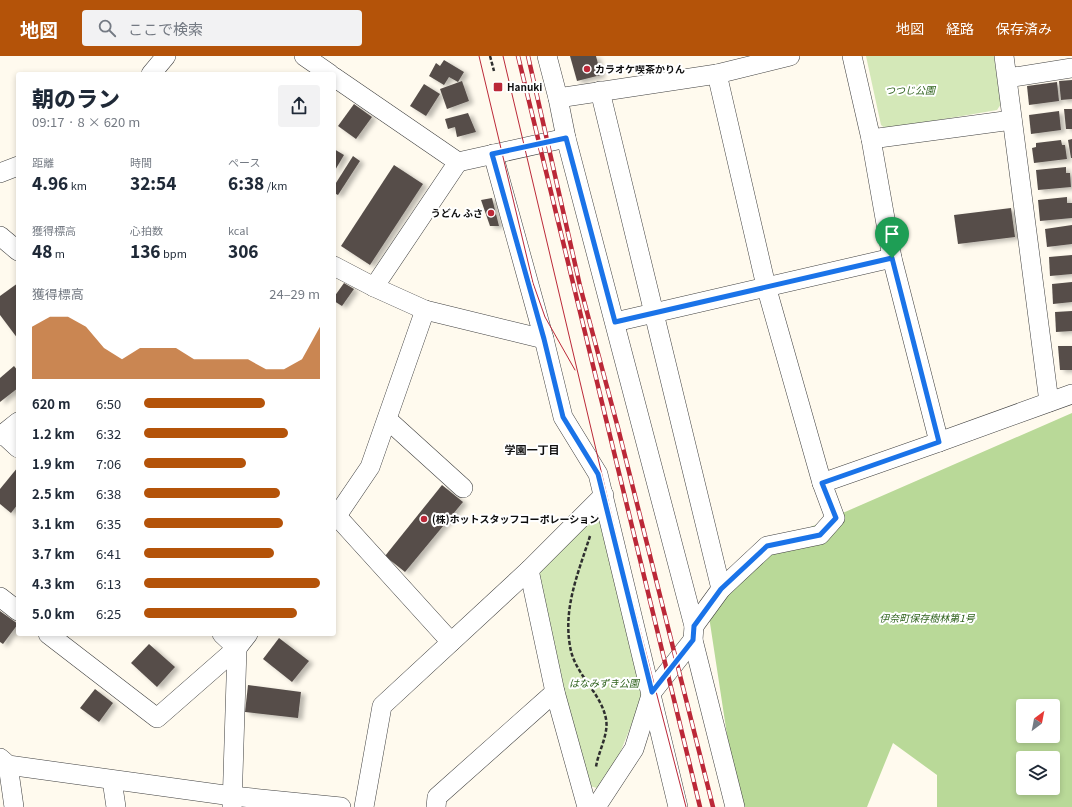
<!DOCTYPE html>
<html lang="ja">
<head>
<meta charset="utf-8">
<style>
  :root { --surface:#fff; --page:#f2f2f3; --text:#1f2937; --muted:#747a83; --accent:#b45309 }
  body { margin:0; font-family:Georgia,"Noto Sans JP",serif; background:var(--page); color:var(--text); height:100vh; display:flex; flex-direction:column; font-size:15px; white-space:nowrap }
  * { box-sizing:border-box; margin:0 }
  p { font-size:13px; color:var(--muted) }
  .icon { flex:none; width:22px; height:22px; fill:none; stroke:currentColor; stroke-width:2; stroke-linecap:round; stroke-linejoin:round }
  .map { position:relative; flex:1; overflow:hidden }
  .panel { position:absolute; left:16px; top:16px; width:320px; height:564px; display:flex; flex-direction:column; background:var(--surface); border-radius:4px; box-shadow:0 2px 6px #0003 }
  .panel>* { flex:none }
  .needle { width:26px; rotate:32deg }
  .controls { position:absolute; left:1016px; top:643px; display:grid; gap:8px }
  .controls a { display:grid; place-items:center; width:44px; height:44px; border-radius:4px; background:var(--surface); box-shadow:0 2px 6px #0003; font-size:20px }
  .pin { position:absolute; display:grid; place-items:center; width:34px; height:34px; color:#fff; margin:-41px -17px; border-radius:50% 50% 50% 0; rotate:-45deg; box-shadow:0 0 4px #0007 }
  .pin .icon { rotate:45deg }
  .round { display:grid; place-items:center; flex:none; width:42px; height:42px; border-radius:4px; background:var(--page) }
  .summary { display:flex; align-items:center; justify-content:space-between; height:68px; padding:0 16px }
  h1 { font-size:22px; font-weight:800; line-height:30px }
  .figures { display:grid; grid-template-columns:repeat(3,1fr); gap:6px; height:68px; padding:4px 16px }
  .figures div { display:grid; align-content:center }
  .figures b { font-size:17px; font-weight:800 }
  .figures small { font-size:11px; font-weight:400 }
  .figures p { font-size:11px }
  .chart { height:112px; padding:8px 16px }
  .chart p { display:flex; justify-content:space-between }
  .chart svg { width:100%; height:72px; margin-top:4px; fill:var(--accent); opacity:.7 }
  ul { padding:0 16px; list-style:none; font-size:13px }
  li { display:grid; grid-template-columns:64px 48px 1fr; align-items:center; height:30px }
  li i { height:10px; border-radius:5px; background:var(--accent) }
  header { display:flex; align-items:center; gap:24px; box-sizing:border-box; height:56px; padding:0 20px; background:var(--accent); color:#fff }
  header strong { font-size:19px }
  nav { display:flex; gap:22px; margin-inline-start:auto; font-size:14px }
  .search { width:280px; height:36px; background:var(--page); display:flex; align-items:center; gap:10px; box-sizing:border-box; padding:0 14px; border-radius:4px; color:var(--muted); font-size:15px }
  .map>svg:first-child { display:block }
</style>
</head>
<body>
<header>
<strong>地図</strong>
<div class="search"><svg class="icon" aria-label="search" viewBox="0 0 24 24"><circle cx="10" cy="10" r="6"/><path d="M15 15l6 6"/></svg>ここで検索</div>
<nav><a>地図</a><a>経路</a><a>保存済み</a></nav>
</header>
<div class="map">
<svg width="1072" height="751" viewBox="0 0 1072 751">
  <defs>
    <filter id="shadow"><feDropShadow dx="4.5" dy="2.5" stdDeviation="2" flood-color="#0004"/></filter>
  </defs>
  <rect width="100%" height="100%" fill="#fffaee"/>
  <!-- green -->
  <g fill="#d4e8b8">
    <path d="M866 0H994L1001 48 997 54 886 73 881 69Z"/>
    <path d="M602 456 647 630 620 697 597 732 586 729 535 521 593 458Z"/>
  </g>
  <!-- forest -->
  <path fill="#b9d998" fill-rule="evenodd" d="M1072 357V751H937V719L893 687 867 751H738L708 554 767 490ZM1023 650H1053V680H1023ZM1023 702H1053V732H1023Z"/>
  <!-- building -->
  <g fill="#564e4a" filter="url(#shadow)">
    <path d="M570 0H596L601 19 577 25Z"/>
    <path d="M444 4 464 16 458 26 449 21 444 29 429 20 436 7 440 10Z"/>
    <path d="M1072 24V43L1061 44 1059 25Z"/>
    <path d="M462 25 469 45 447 53 440 33Z"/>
    <path d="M1057 26 1059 45 1029 49 1027 30Z"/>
    <path d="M424 28 440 38 426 60 410 50Z"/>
    <path d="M354 48 372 61 356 83 338 70Z"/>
    <path d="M1064 53H1072V73H1066Z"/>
    <path d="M1059 55 1061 74 1031 78 1029 59Z"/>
    <path d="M468 57 476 76 457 81 455 71 448 73 445 63Z"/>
    <path d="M1072 83V102H1071L1068 84Z"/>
    <path d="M1061 84 1062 89H1065L1067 103 1034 107 1032 92 1036 91V87Z"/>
    <path d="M334 93 344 99 334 116Z"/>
    <path d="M353 100 360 105 338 139 334 137V130Z"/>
    <path d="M394 109 423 128 370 209 341 190Z"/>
    <path d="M1066 111V117H1070L1071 131 1038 134 1036 114Z"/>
    <path d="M1067 141V147H1072V162L1040 165 1038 144Z"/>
    <path d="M492 142 499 170H490L481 144Z"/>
    <path d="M1011 152 1015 181 958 188 954 159Z"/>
    <path d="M1072 169V188L1047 191 1045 173Z"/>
    <path d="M1072 199V218L1050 220 1049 201Z"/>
    <path d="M1072 226V246L1053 248 1052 228Z"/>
    <path d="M18 227V283L0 259V240Z"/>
    <path d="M344 227 354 233 342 250 334 245V241Z"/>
    <path d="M1072 255V275L1056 276 1055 256Z"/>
    <path d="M1058 290H1072V314H1060Z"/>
    <path d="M14 310 18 315V332L0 346V322Z"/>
    <path d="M18 411V448L11 457 0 448V433Z"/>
    <path d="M442 429 463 446 405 516 385 500Z"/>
    <path d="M0 555 18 568 3 588 0 586Z"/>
    <path d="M279 582 309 605 292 626 263 603Z"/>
    <path d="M149 588 175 611 157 631 131 607Z"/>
    <path d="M248 629 301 636 298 662 245 656Z"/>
    <path d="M95 633 113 647 99 666 80 652Z"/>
  </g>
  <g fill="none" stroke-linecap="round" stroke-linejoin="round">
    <defs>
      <g id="street">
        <path d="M304 0 330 18"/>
        <path d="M547 0 558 42 566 82 694 570 693 584 735 751"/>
        <path d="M852 0 871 83 892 202 939 386 1072 338"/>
        <path d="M1004 0 1049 346"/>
        <path d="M151 18 166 0"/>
        <path d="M334 21 458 106 566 82"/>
        <path d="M1008 22 1072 12"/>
        <path d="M600 35 721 533"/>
        <path d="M558 42 717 18 790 0"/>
        <path d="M871 83 1012 64"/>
        <path d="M493 98 544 283 563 361 598 418 678 751"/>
        <path d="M0 117 18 110"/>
        <path d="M0 180 18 195"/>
        <path d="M334 210 374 231 425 254 544 283"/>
        <path d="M374 231 458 106"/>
        <path d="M615 266 892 202"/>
        <path d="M388 364 463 432"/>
        <path d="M3 378 18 366"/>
        <path d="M0 380 3 378 18 392"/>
        <path d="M822 427 939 386"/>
        <path d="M334 457 451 586"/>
        <path d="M334 464 370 411 425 254"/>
        <path d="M529 514 555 636 587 751"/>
        <path d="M0 541 18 555"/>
        <path d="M694 570 721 533 767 490 820 479 835 462 822 427 766 230 717 18"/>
        <path d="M48 578 157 662 237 592 248 578"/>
        <path d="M222 578 237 592"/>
        <path d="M0 702 8 709 232 740 341 751"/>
        <path d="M8 709 14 751"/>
        <path d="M112 724 116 751"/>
        <path d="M232 751 237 592"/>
        <path d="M364 751 382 650 529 514 604 439"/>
        <path d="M436 751 437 741 555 636"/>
        <path d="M596 751 634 693 652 636 693 584"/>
      </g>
    </defs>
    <!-- street casing -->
    <use href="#street" stroke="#404040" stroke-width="20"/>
    <!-- path -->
    <g stroke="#2f2f2f" stroke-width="2.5" stroke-dasharray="4 2" stroke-linecap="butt">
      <path d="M490 0 494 15"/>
      <path d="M590 480C579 515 563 551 570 590 574 618 601 636 606 663 609 678 598 696 596 711"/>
    </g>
    <!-- street -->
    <use href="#street" stroke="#fff" stroke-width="19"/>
    <!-- tram -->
    <g stroke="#bb2838" stroke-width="1">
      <path d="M479 0 533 227 545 261 575 314"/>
      <path d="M503 0 624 512 686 751"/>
    </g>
    <defs>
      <g id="rail">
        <path d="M518 0 700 751"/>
        <path d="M528 0 580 230 618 372 713 751"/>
      </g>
    </defs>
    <!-- rail casing -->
    <use href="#rail" stroke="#bb2838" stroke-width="4.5"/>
    <!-- rail -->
    <use href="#rail" stroke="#fff" stroke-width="3" stroke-dasharray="9" stroke-linecap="butt"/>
  </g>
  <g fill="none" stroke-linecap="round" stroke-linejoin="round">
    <defs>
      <path id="route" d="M566 82 615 266 892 202 939 386 822 427 836 462 820 479 767 490 721 533 694 570 693 584 652 636 598 418 563 361 544 283 492 98Z"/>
    </defs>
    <!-- route casing -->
    <use href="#route" stroke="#fff" stroke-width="8"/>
    <!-- route -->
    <use href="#route" stroke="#1a73e8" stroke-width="5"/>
  </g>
  <!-- markers -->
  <g fill="#bb2838" stroke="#fff" stroke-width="1.5">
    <circle cx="587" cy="13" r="4"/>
    <rect x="493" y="26" width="10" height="10" rx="2"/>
    <circle cx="491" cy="157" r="4"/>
    <circle cx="424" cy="463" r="4"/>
  </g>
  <g text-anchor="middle" stroke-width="4" stroke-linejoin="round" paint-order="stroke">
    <!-- poi labels -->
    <g font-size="10" font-weight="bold" fill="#0d0d0d" stroke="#fff" text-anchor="start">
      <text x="595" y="17">カラオケ喫茶かりん</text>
      <text x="507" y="35">Hanuki</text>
      <text x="483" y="161" text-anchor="end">うどん ふさ</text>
      <text x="432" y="467">(株)ホットスタッフコーポレーション</text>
    </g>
    <!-- park labels -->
    <g font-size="10" font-style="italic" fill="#31641f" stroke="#fff">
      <text x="910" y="38">つつじ公園</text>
      <text x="927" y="566">伊奈町保存樹林第1号</text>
      <text x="604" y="631">はなみずき公園</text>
    </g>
    <!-- neighbourhood labels -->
    <g font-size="11" font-weight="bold" fill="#0d0d0d" stroke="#fff">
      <text x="532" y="398">学園一丁目</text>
    </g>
  </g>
</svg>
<div class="controls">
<a><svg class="needle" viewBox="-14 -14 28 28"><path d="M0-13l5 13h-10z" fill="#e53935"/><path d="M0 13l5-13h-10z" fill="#747a83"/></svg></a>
<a><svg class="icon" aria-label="layers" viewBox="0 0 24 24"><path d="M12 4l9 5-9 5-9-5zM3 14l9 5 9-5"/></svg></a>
</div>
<div class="pin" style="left:892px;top:202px;background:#1e9e55"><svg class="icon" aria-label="arrive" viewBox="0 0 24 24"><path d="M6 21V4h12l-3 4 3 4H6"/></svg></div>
<section class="panel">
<div class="summary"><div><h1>朝のラン</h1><p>09:17 · 8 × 620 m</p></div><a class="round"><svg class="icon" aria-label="share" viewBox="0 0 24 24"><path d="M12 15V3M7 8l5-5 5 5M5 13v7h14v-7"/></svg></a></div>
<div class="figures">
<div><p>距離</p><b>4.96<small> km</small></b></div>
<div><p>時間</p><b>32:54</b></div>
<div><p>ペース</p><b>6:38<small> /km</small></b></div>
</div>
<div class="figures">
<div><p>獲得標高</p><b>48<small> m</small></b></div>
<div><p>心拍数</p><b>136<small> bpm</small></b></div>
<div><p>kcal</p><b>306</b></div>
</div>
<div class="chart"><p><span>獲得標高</span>24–29 m</p>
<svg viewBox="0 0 160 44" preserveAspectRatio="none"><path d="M0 44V12L10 6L20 6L30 12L40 25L50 32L60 25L70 25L80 25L90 32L100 32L110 32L120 32L130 38L140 38L150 32L160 12V44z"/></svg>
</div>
<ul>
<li><b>620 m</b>6:50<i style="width:69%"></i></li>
<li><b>1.2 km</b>6:32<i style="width:82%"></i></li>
<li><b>1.9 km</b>7:06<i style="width:58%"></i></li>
<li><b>2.5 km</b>6:38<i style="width:77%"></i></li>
<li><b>3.1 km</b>6:35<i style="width:79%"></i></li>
<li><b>3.7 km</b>6:41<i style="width:74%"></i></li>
<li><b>4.3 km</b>6:13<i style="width:100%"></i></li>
<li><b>5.0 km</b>6:25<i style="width:87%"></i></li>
</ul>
</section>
</div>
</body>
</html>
